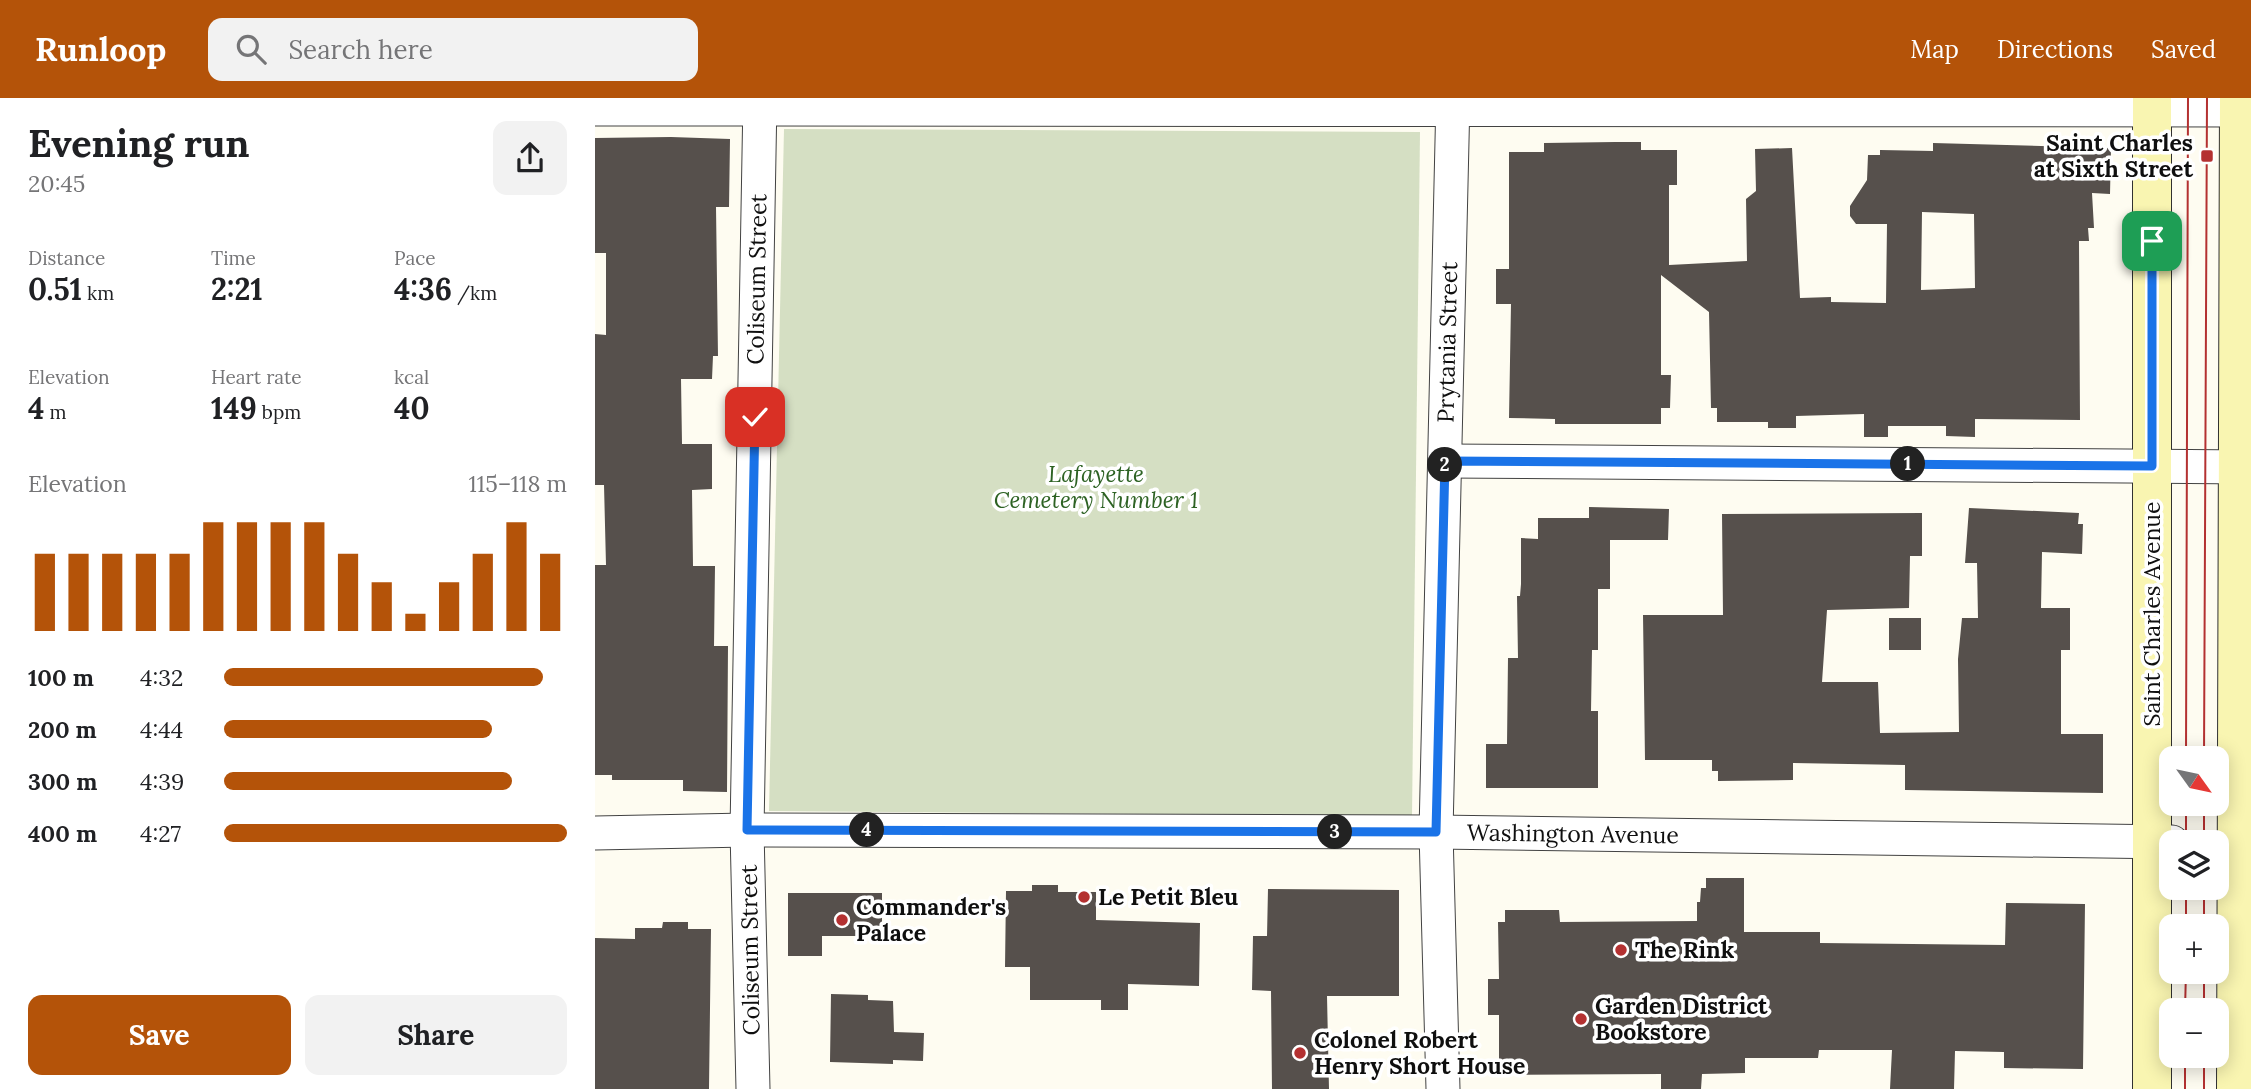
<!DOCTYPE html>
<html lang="en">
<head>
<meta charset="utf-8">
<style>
  :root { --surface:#fff; --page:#f2f2f2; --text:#202124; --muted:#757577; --accent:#b45309 }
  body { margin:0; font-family:Lora,serif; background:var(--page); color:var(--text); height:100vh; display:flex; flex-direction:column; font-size:26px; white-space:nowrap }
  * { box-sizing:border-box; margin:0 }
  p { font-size:23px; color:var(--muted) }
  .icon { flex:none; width:38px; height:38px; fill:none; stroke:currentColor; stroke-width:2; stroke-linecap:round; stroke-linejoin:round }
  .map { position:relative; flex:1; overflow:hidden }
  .details { display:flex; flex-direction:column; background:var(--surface); width:595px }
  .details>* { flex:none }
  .needle { width:46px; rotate:123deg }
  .tools { position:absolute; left:1564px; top:648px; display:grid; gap:14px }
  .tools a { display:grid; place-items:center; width:70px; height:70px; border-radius:14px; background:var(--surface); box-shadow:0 4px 18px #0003; font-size:35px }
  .pin { position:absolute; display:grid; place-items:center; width:60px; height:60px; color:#fff; margin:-30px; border-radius:14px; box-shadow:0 4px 10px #0006 }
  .km { position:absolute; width:35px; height:35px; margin:-18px; border-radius:50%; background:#222; color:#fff; font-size:19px; line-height:35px; text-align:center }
  .round { display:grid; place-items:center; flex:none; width:74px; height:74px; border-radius:14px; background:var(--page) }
  .headline { display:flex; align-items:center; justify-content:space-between; height:119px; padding:0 28px }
  h1 { font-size:38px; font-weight:700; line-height:52px }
  .metrics { display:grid; grid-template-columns:repeat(3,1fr); gap:10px; height:119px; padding:7px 28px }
  .metrics div { display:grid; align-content:center }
  .metrics b { font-size:30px; font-weight:700 }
  .metrics small { font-size:19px; font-weight:400 }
  .metrics p { font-size:19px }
  .chart { height:196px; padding:14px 28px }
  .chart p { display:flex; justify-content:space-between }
  .chart svg { width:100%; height:126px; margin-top:7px; stroke:var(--accent); stroke-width:6 }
  .button { display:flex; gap:14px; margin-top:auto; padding:14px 28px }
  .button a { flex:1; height:80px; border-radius:14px; background:var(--accent); color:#fff; font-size:28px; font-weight:700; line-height:80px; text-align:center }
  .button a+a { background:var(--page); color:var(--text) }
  ul { padding:0 28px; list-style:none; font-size:23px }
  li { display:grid; grid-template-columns:112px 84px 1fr; align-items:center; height:52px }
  li i { height:18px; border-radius:9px; background:var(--accent) }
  header { display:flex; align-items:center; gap:42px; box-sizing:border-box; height:98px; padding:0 35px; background:var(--accent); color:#fff }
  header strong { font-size:33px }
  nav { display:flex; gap:38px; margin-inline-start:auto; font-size:24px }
  .search { width:490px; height:63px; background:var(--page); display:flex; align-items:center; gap:18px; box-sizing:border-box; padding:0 24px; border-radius:14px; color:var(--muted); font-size:26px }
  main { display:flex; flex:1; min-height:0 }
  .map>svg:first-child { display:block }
</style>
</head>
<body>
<header>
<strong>Runloop</strong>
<div class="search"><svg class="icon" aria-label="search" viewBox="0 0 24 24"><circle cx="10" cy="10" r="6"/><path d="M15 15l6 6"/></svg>Search here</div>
<nav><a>Map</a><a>Directions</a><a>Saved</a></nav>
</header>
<main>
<section class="details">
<div class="headline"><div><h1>Evening run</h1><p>20:45</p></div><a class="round"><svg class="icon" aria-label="share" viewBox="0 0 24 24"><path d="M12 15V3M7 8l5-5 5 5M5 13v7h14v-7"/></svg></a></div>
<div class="metrics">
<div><p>Distance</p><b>0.51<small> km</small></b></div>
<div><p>Time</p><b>2:21</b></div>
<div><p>Pace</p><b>4:36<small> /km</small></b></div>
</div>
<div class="metrics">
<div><p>Elevation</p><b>4<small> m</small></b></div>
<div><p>Heart rate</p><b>149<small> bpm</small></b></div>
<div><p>kcal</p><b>40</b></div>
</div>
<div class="chart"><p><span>Elevation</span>115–118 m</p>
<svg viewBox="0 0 160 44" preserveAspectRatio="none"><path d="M5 44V17M15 44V17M25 44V17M35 44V17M45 44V17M55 44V6M65 44V6M75 44V6M85 44V6M95 44V17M105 44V27M115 44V38M125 44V27M135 44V17M145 44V6M155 44V17"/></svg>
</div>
<ul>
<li><b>100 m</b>4:32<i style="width:93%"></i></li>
<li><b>200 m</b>4:44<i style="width:78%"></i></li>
<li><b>300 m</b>4:39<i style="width:84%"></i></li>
<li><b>400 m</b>4:27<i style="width:100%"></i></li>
</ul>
<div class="button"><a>Save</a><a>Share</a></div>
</section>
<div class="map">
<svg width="1656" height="991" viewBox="0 0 1656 991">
  <rect width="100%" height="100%" fill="#fefcf1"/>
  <!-- cemetery -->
  <path fill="#d5dfc3" d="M189 31 825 34 817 718 174 713Z"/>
  <!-- building -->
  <g fill="#56504c" fill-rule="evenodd">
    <path d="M76 39 135 41 134 109H121L123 258H118L117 281H86L87 346H117V391L97 392 98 468H120L119 548H133L132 694 88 693V682H17V677H0V467H11L9 387H0V236L11 237V155H0V40Z"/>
    <path d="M1020 44H1046V52H1082V87H1074V167L1152 163 1151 101 1161 93 1160 51 1197 50 1205 200 1236 199V204L1291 205 1292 126H1261L1255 118V108L1272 82 1273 57H1285V52L1338 53V45L1516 50 1515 96 1497 95 1499 130H1493L1494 143H1484L1485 322 1380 321V339L1351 338V328H1293V339H1269V316L1201 318V330H1173V324H1122V310H1116L1114 214 1066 177V277H1076L1075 310H1066V326H960V321L914 320 916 206H901V171H914V54H949V45ZM1327 114 1379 116 1380 190 1326 192Z"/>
    <path d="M994 409 1074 411 1073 442H1015V491H1003V552H997L996 613H1003V690H891V646H912L913 560H923L922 498H925L926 486V440L943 441V420H994Z"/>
    <path d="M1374 410 1484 415 1483 426H1488L1487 456 1447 454 1446 510H1475V552H1466V636H1508V695L1310 692V667L1198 665V682L1123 683V673H1117V662H1050L1048 517H1128L1127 416 1327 415V458H1315L1314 510 1232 512 1227 584H1283L1285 635 1364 634 1363 561 1367 520H1383L1382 465H1370Z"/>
    <rect x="1294" y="520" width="32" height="32"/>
    <path d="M1111 780H1149V834H1225V845L1410 847 1411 805 1490 806 1488 971 1409 970V954L1360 953 1359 991H1295L1297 952H1224L1223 960H1150V975L1107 976 1106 991H1066V976L904 977V917H893V881H904L903 824H910V812H964L965 824 1102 823V804H1105L1106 790H1111Z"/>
    <path d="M437 787H463V794H501V822L605 825 604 888 533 886V912H506V902H435V869H410L411 793H437Z"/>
    <path d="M673 791 804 792V898H732L734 991H677L676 893 657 892 658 838H672Z"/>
    <path d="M193 795H287V838H227V858H193Z"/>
    <path d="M68 824H93V831H116L114 991H0V840L40 841V830H67Z"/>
    <path d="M236 896 273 897V902L298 903 299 934 329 935 328 963 298 962V966L235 964Z"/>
  </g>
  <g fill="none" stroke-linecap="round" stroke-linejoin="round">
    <defs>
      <g id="minor">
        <path d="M0 11 1656 12"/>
        <path d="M850 363 1656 369"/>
        <path id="s1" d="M0 735 152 732 841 734 1577 744"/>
        <path id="s2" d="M158 991 152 732 165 0"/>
        <path id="s3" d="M848 991 841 734 858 0"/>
      </g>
      <g id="secondary">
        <path d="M1557 991V0"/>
        <path d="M1641 991 1644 0"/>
      </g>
    </defs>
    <!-- minor casing -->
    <use href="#minor" stroke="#424242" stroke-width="35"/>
    <!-- secondary casing -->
    <use href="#secondary" stroke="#313131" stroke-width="40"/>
    <!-- minor -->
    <use href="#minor" stroke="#fff" stroke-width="33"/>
    <!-- secondary -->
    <use href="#secondary" stroke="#f9f5b1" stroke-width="38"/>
    <!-- tram -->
    <g stroke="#b43131" stroke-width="2">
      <path d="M1591 660 1593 0"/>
      <path d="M1609 660 1612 0"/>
      <path d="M1609 705V744"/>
      <path d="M1591 744V705"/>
      <path d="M1591 828V789"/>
      <path d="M1609 828V789"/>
      <path d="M1609 873V912"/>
      <path d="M1590 912 1591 873"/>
      <path d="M1609 957V991"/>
      <path d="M1590 991V957"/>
    </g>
  </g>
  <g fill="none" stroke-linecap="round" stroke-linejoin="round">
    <defs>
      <path id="route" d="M160 319 152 732 841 734 850 363 1557 368V143"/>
    </defs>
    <!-- route casing -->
    <use href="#route" stroke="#fff" stroke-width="14"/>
    <!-- route -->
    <use href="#route" stroke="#1a73e8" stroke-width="9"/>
  </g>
  <!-- markers -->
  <g fill="#b43131" stroke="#fff" stroke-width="2.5">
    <rect x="1605" y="51" width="14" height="14" rx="3.5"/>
    <circle cx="489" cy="799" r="7"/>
    <circle cx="247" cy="822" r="7"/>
    <circle cx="1026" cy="852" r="7"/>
    <circle cx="986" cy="921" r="7"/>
    <circle cx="705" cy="955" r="7"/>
  </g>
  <g text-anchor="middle" stroke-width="7" stroke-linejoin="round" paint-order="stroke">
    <!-- poi labels -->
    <g font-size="23" font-weight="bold" fill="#0f0f0f" stroke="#fff" text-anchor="start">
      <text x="1598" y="53" text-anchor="end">Saint Charles<tspan x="1598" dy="26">at Sixth Street</tspan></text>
      <text x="503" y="807">Le Petit Bleu</text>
      <text x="261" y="817">Commander's<tspan x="261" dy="26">Palace</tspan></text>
      <text x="1040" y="860">The Rink</text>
      <text x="1000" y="916">Garden District<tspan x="1000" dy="26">Bookstore</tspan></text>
      <text x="719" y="950">Colonel Robert<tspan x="719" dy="26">Henry Short House</tspan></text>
    </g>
    <!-- street labels -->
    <g font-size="23" fill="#0f0f0f" stroke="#fff">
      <text dy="8" stroke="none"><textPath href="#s2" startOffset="810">Coliseum Street</textPath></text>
      <text dy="8" stroke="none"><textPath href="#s3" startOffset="747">Prytania Street</textPath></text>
      <text transform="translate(1557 516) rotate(-90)" y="8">Saint Charles Avenue</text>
      <text dy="8" stroke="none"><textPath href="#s1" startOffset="978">Washington Avenue</textPath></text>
      <text transform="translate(155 852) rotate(-91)" y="8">Coliseum Street</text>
    </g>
    <!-- park labels -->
    <g font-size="23" font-style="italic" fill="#2d6223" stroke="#fff">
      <text x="501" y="384">Lafayette<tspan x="501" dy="26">Cemetery Number 1</tspan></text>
    </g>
  </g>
</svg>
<div class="tools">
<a><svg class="needle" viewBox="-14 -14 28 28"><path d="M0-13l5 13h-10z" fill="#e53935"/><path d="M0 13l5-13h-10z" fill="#757577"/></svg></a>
<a><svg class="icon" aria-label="layers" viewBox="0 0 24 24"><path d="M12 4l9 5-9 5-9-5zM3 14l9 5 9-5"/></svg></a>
<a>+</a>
<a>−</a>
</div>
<div class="pin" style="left:1557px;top:143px;background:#1e9e55"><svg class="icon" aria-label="arrive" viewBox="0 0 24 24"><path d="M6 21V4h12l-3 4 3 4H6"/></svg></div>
<div class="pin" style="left:160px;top:319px;background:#d93025"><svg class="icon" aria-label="check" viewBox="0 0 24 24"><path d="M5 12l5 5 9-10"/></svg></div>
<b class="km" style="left:1313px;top:366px">1</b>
<b class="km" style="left:850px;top:367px">2</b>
<b class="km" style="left:740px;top:734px">3</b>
<b class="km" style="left:272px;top:732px">4</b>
</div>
</main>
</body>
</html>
